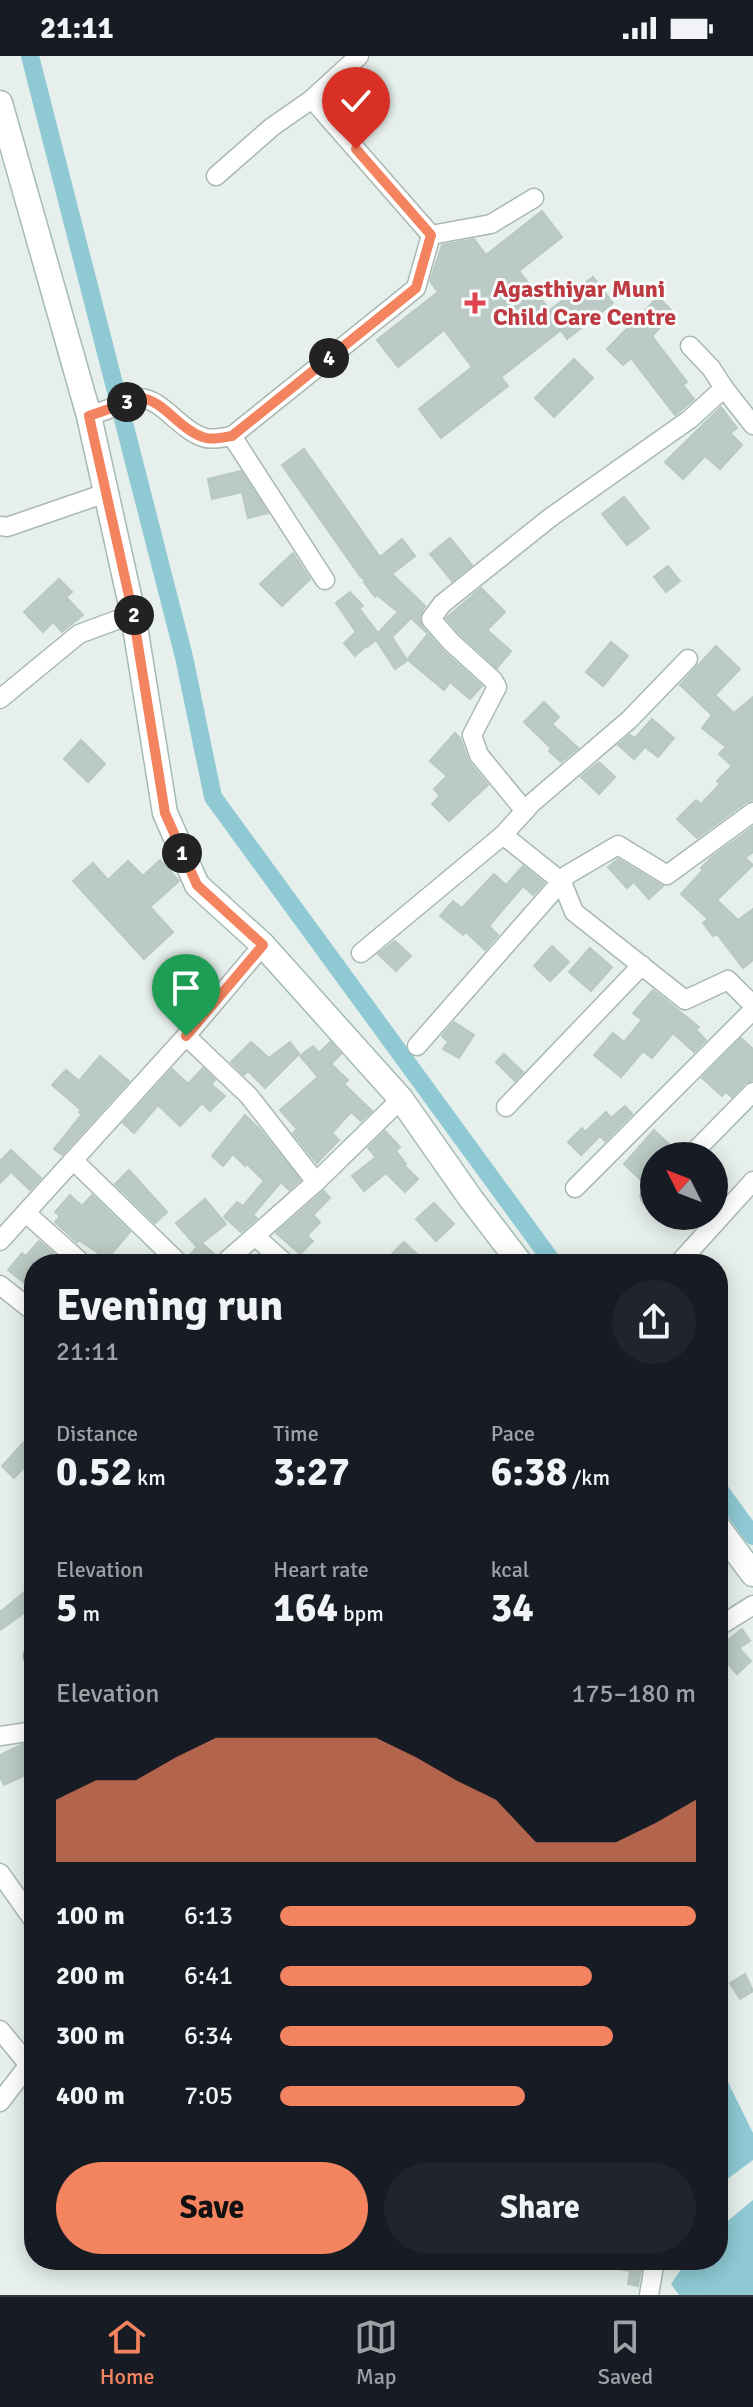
<!DOCTYPE html>
<html lang="en">
<head>
<meta charset="utf-8">
<style>
  :root { --surface:#171b24; --page:#20242c; --text:#f1f3f6; --muted:#9ea1a6; --line:#363941; --accent:#f4845f }
  body { margin:0; font-family:Signika,sans-serif; background:var(--page); color:var(--text); height:100vh; display:flex; flex-direction:column; font-size:30px; white-space:nowrap }
  * { box-sizing:border-box; margin:0 }
  p { font-size:26px; color:var(--muted) }
  .icon { flex:none; width:44px; height:44px; fill:none; stroke:currentColor; stroke-width:2; stroke-linecap:round; stroke-linejoin:round }
  .map { position:relative; flex:1; overflow:hidden }
  .side { position:absolute; left:24px; top:1198px; width:704px; height:1016px; display:flex; flex-direction:column; background:var(--surface); border-radius:32px; box-shadow:0 4px 20px #0003 }
  .side>* { flex:none }
  .needle { width:52px; rotate:312deg }
  .tools { position:absolute; left:640px; top:1086px; display:grid; gap:16px }
  .tools a { display:grid; place-items:center; width:88px; height:88px; border-radius:50%; background:var(--surface); box-shadow:0 4px 20px #0003; font-size:40px }
  .pin { position:absolute; display:grid; place-items:center; width:68px; height:68px; color:#fff; margin:-82px -34px; border-radius:50% 50% 50% 0; rotate:-45deg; box-shadow:0 0 8px #0007 }
  .pin .icon { rotate:45deg }
  .km { position:absolute; width:40px; height:40px; margin:-20px; border-radius:50%; background:#222; color:#fff; font-size:22px; line-height:40px; text-align:center }
  .round { display:grid; place-items:center; flex:none; width:84px; height:84px; border-radius:42px; background:var(--page) }
  .summary { display:flex; align-items:center; justify-content:space-between; height:136px; padding:0 32px }
  h1 { font-size:44px; font-weight:700; line-height:60px }
  .metrics { display:grid; grid-template-columns:repeat(3,1fr); gap:12px; height:136px; padding:8px 32px }
  .metrics div { display:grid; align-content:center }
  .metrics b { font-size:40px; font-weight:700 }
  .metrics small { font-size:22px; font-weight:400 }
  .metrics p { font-size:22px }
  .chart { height:224px; padding:16px 32px }
  .chart p { display:flex; justify-content:space-between }
  .chart svg { width:100%; height:144px; margin-top:8px; fill:var(--accent); opacity:.7 }
  .cta { display:flex; gap:16px; margin-top:auto; padding:16px 32px }
  .cta a { flex:1; height:92px; border-radius:48px; background:var(--accent); color:#111; font-size:32px; font-weight:700; line-height:92px; text-align:center }
  .cta a+a { background:var(--page); color:var(--text) }
  ul { padding:0 32px; list-style:none; font-size:26px }
  li { display:grid; grid-template-columns:128px 96px 1fr; align-items:center; height:60px }
  li i { height:20px; border-radius:10px; background:var(--accent) }
  .status { display:flex; justify-content:space-between; align-items:center; height:56px; padding:0 40px; background:var(--surface); direction:ltr }
  .status svg { height:22px; fill:currentColor }
  .dock { display:flex; justify-content:space-around; align-items:center; height:112px; border-top:2px solid var(--line); background:var(--surface); font-size:22px; color:var(--muted) }
  .dock a { display:grid; justify-items:center; gap:4px }
  .dock .on { color:var(--accent) }
  .map>svg:first-child { display:block }
</style>
</head>
<body>
<div class="status"><b>21:11</b><svg viewBox="0 0 49 12"><path d="M0 12V9h3v3zM5 12V6h3v6zM10 12V3h3v9zM15 12V0h3v12zM26 1h20v11H26zM47 4h2v5h-2z"/></svg></div>
<div class="map">
<svg width="753" height="2239" viewBox="0 0 753 2239">
  <rect width="100%" height="100%" fill="#e6efeb"/>
  <!-- water -->
  <g fill="#8ec9d4">
    <path d="M718 2006 753 2077V2104L718 2130Z"/>
    <path d="M753 2144V2239H679L671 2228 686 2206 707 2209 711 2204H718V2196L720 2192 718 2188V2173Z"/>
  </g>
  <g fill="none" stroke-linecap="round" stroke-linejoin="round">
    <!-- canal -->
    <g stroke="#8ec9d4" stroke-width="18">
      <path d="M30 0 184 601 213 741 554 1208"/>
      <path d="M718 1432 753 1480"/>
    </g>
  </g>
  <!-- building -->
  <g fill="#bbcac4" stroke="#b8c9c2" stroke-width="2" fill-rule="evenodd">
    <path d="M542 155 562 181 519 215 550 254 593 221 613 247 567 283 561 274 501 321 508 330 441 382 419 353 472 311 444 274 398 311 377 284 438 236 430 225 442 189 474 183 486 199Z"/>
    <path d="M658 241 674 257 652 280 687 326 683 329 694 343 675 359 631 302 623 309 607 293Z"/>
    <path d="M574 303 593 322 554 361 535 342Z"/>
    <path d="M721 351 737 372 730 377 742 389 720 413 705 400 683 423 665 406Z"/>
    <path d="M304 393 380 501 402 483 415 500 392 518 425 550 419 561 422 571 443 595 482 630 470 643 450 626 444 634 408 604 395 613 376 584 367 591 366 590 355 600 344 587 356 576 336 547 350 536 363 550 359 552 378 577 398 556 377 539 375 541 364 526 366 525 360 520 282 409ZM411 562 428 578 407 604 392 581Z"/>
    <path d="M241 415 268 457 248 462 242 436 212 443 208 423Z"/>
    <path d="M624 441 649 472 627 489 602 458Z"/>
    <path d="M450 482 472 509 452 525 430 498Z"/>
    <path d="M293 497 310 523 282 550 260 528Z"/>
    <path d="M668 510 680 525 666 536 654 521Z"/>
    <path d="M59 523 72 536 66 541 83 559 62 576 53 566 43 576 24 556Z"/>
    <path d="M481 532 505 556 487 574 511 595 497 612 460 578 446 562Z"/>
    <path d="M611 586 628 600 603 630 586 616Z"/>
    <path d="M716 590 740 613 715 639 734 657 753 641V744L746 746 697 782 677 763 696 744 701 748 720 728 717 725 732 710 719 698 726 691 702 672 712 659 680 629Z"/>
    <path d="M544 646 559 661 552 668 578 692 561 706 549 695 551 692 524 666Z"/>
    <path d="M652 663 674 682 658 701 645 691 634 703 618 689 630 679 635 682Z"/>
    <path d="M455 677 460 682 469 706 488 729 449 765 432 748 440 740 434 733 447 720 430 705Z"/>
    <path d="M81 684 105 708 88 726 64 703Z"/>
    <path d="M599 706 615 721 599 738 581 721Z"/>
    <path d="M753 771V796L745 802 753 809 717 844 738 864 753 853V904L743 912 717 878 713 880 703 867 708 863 681 838 703 814 701 812 712 801Z"/>
    <path d="M618 803 661 829 663 830 649 843 634 826 627 832 608 811Z"/>
    <path d="M160 804 179 825 150 851 173 876 144 903 73 825 93 807 108 824 128 805 143 820Z"/>
    <path d="M523 810 544 827 533 839 523 830 489 870 498 879 485 894 466 876 463 879 440 860 453 845 462 852 494 818 506 829Z"/>
    <path d="M395 885 411 900 396 915 378 898Z"/>
    <path d="M552 890 569 906 550 925 534 910Z"/>
    <path d="M590 892 612 911 591 935 569 916Z"/>
    <path d="M653 934 699 971 696 974 706 984 694 996 673 977 652 1002 643 995 621 1021 594 999 613 977 624 986 642 964 633 957Z"/>
    <path d="M454 966 474 979 459 1002 443 993 448 986 442 980Z"/>
    <path d="M741 982 753 993V1024L745 1027 732 1041 726 1036 722 1040 702 1022Z"/>
    <path d="M251 986 269 1002 290 986 299 998 265 1032 248 1015 244 1019 231 1006Z"/>
    <path d="M330 986 341 998 331 1008 348 1024 344 1028 372 1055 361 1065 351 1056 332 1077 339 1084 317 1107 293 1077 297 1073 280 1054 318 1021 300 1000 313 990 319 997Z"/>
    <path d="M504 998 523 1016 515 1025 496 1006Z"/>
    <path d="M100 1000 129 1025 62 1099 54 1093 82 1058 79 1056 81 1054 52 1029 66 1014 79 1025Z"/>
    <path d="M203 1012 215 1024 211 1028 225 1040 210 1055 202 1047 180 1070 158 1049 134 1077 123 1067 172 1013 188 1028Z"/>
    <path d="M625 1050 632 1058 605 1085 600 1080 581 1099 568 1086 582 1072 585 1076 606 1056 611 1062Z"/>
    <path d="M245 1059 261 1075 300 1124 289 1134 281 1126 253 1159 257 1162 241 1176 224 1161 237 1146 243 1150 264 1125 247 1108 245 1110 233 1098 223 1110 212 1100Z"/>
    <path d="M654 1074 671 1090 661 1100H654V1116L644 1127 624 1108Z"/>
    <path d="M385 1075 400 1091 396 1095 406 1108 404 1109 418 1123 405 1136 386 1117 364 1135 352 1120 376 1101 368 1092Z"/>
    <path d="M11 1094 41 1122 30 1134 11 1116 0 1127V1105Z"/>
    <path d="M129 1114 167 1156 155 1167 115 1128Z"/>
    <path d="M324 1135 330 1142 313 1159 320 1166 307 1180 313 1185 300 1198 276 1177Z"/>
    <path d="M70 1139 82 1150 92 1139 130 1176 107 1203 79 1184 77 1186 55 1166 60 1160 55 1156Z"/>
    <path d="M205 1143 226 1168 202 1187 215 1199 211 1206 210 1208H192L189 1200 197 1191 176 1167Z"/>
    <path d="M434 1147 454 1168 436 1185 416 1163Z"/>
    <path d="M39 1185 53 1197 43 1208H34V1235L8 1214 22 1197 26 1200Z"/>
    <path d="M404 1186 418 1199 426 1208H382Z"/>
    <path d="M34 1375V1401L14 1422 2 1410Z"/>
    <path d="M34 1528V1550L0 1574V1556Z"/>
    <path d="M742 1573 750 1585 739 1592 751 1605 737 1618 718 1597V1592Z"/>
    <path d="M34 1687V1715L4 1729 0 1720V1699L21 1689Z"/>
    <path d="M745 1918 753 1935 740 1943 730 1927Z"/>
    <path d="M611 2204H643L638 2230 628 2228 630 2215 611 2212Z"/>
  </g>
  <g fill="none" stroke-linecap="round" stroke-linejoin="round">
    <defs>
      <g id="street">
        <path d="M312 43 431 179"/>
        <path d="M216 120 272 71 312 43 359 0"/>
        <path d="M431 179 491 168 534 142"/>
        <path d="M724 332 753 369"/>
        <path d="M89 360 140 342C163 343 181 376 206 382 214 384 225 381 232 380L416 232 431 179"/>
        <path d="M232 380 325 524"/>
        <path d="M0 470 7 471 106 437"/>
        <path d="M688 603 629 664 532 747 503 779 562 826 574 856 685 944 728 924 753 949"/>
        <path d="M0 643 79 578 133 558"/>
        <path d="M525 755 479 699 472 679 497 631 493 624 451 586 431 563 442 548 551 461 690 363 724 332 711 312 690 290"/>
        <path d="M361 897 503 779"/>
        <path d="M186 980 249 1040 316 1126"/>
        <path d="M417 990 567 819 618 789 667 819 753 756"/>
        <path d="M506 1051 642 909"/>
        <path d="M690 1100 753 1036"/>
        <path d="M73 1104 180 1208"/>
        <path d="M575 1132 753 954"/>
        <path d="M650 1140 654 1136"/>
        <path d="M26 1157 83 1208"/>
        <path d="M255 1180 286 1208"/>
        <path d="M0 1185 186 980 263 889"/>
        <path d="M223 1208 316 1126 401 1043"/>
        <path d="M678 1208 753 1125"/>
        <path d="M0 1229 34 1256"/>
        <path d="M718 1571 753 1549"/>
        <path d="M33 1600 34 1601"/>
        <path d="M0 1680 34 1675"/>
        <path d="M0 1817 34 1865"/>
        <path d="M0 1974 29 2009"/>
        <path d="M0 2046 34 2002"/>
        <path d="M649 2239 655 2204"/>
      </g>
      <g id="secondary">
        <path d="M0 47 89 360 133 558 165 757 197 829 263 889 401 1043 471 1143 521 1208"/>
        <path d="M718 1471 753 1518"/>
      </g>
    </defs>
    <!-- street casing -->
    <use href="#street" stroke="#a8b8b2" stroke-width="21"/>
    <!-- secondary casing -->
    <use href="#secondary" stroke="#a4bbb3" stroke-width="27"/>
    <!-- street -->
    <use href="#street" stroke="#fff" stroke-width="18"/>
    <!-- secondary -->
    <use href="#secondary" stroke="#fff" stroke-width="24"/>
  </g>
  <g fill="none" stroke-linecap="round" stroke-linejoin="round">
    <defs>
      <path id="route" d="M186 980 263 889 197 829 165 757 133 558 89 360 140 342C163 343 181 376 206 382 214 384 225 381 232 380L416 232 431 179 356 93"/>
    </defs>
    <!-- route casing -->
    <use href="#route" stroke="#fff" stroke-width="16"/>
    <!-- route -->
    <use href="#route" stroke="#f4845f" stroke-width="10"/>
  </g>
  <!-- markers -->
  <path fill="#e0444e" stroke="#f7fbf9" stroke-width="3" d="M471 235h8v8h8v8h-8v8h-8v-8h-8v-8h8z"/>
  <g text-anchor="middle" stroke-width="6" stroke-linejoin="round" paint-order="stroke">
    <!-- health labels -->
    <g font-size="24" font-weight="bold" fill="#be3a42" stroke="#f7fbf9" text-anchor="start">
      <text x="493" y="241">Agasthiyar Muni<tspan x="493" dy="28">Child Care Centre</tspan></text>
    </g>
  </g>
</svg>
<div class="tools">
<a><svg class="needle" viewBox="-14 -14 28 28"><path d="M0-13l5 13h-10z" fill="#e53935"/><path d="M0 13l5-13h-10z" fill="#9ea1a6"/></svg></a>
</div>
<div class="pin" style="left:186px;top:980px;background:#1e9e55"><svg class="icon" aria-label="arrive" viewBox="0 0 24 24"><path d="M6 21V4h12l-3 4 3 4H6"/></svg></div>
<div class="pin" style="left:356px;top:93px;background:#d93025"><svg class="icon" aria-label="check" viewBox="0 0 24 24"><path d="M5 12l5 5 9-10"/></svg></div>
<b class="km" style="left:182px;top:797px">1</b>
<b class="km" style="left:134px;top:559px">2</b>
<b class="km" style="left:127px;top:346px">3</b>
<b class="km" style="left:329px;top:302px">4</b>
<section class="side">
<div class="summary"><div><h1>Evening run</h1><p>21:11</p></div><a class="round"><svg class="icon" aria-label="share" viewBox="0 0 24 24"><path d="M12 15V3M7 8l5-5 5 5M5 13v7h14v-7"/></svg></a></div>
<div class="metrics">
<div><p>Distance</p><b>0.52<small> km</small></b></div>
<div><p>Time</p><b>3:27</b></div>
<div><p>Pace</p><b>6:38<small> /km</small></b></div>
</div>
<div class="metrics">
<div><p>Elevation</p><b>5<small> m</small></b></div>
<div><p>Heart rate</p><b>164<small> bpm</small></b></div>
<div><p>kcal</p><b>34</b></div>
</div>
<div class="chart"><p><span>Elevation</span>175–180 m</p>
<svg viewBox="0 0 160 44" preserveAspectRatio="none"><path d="M0 44V25L10 19L20 19L30 12L40 6L50 6L60 6L70 6L80 6L90 12L100 19L110 25L120 38L130 38L140 38L150 32L160 25V44z"/></svg>
</div>
<ul>
<li><b>100 m</b>6:13<i style="width:100%"></i></li>
<li><b>200 m</b>6:41<i style="width:75%"></i></li>
<li><b>300 m</b>6:34<i style="width:80%"></i></li>
<li><b>400 m</b>7:05<i style="width:59%"></i></li>
</ul>
<div class="cta"><a>Save</a><a>Share</a></div>
</section>
</div>
<nav class="dock">
<a class="on"><svg class="icon" aria-label="home" viewBox="0 0 24 24"><path d="M3 11l9-7 9 7M6 9v11h12V9"/></svg>Home</a>
<a><svg class="icon" aria-label="map" viewBox="0 0 24 24"><path d="M3 6l6-2 6 2 6-2v14l-6 2-6-2-6 2zM9 4v14M15 6v14"/></svg>Map</a>
<a><svg class="icon" aria-label="saved" viewBox="0 0 24 24"><path d="M7 4h10v16l-5-4-5 4z"/></svg>Saved</a>
</nav>
</body>
</html>
